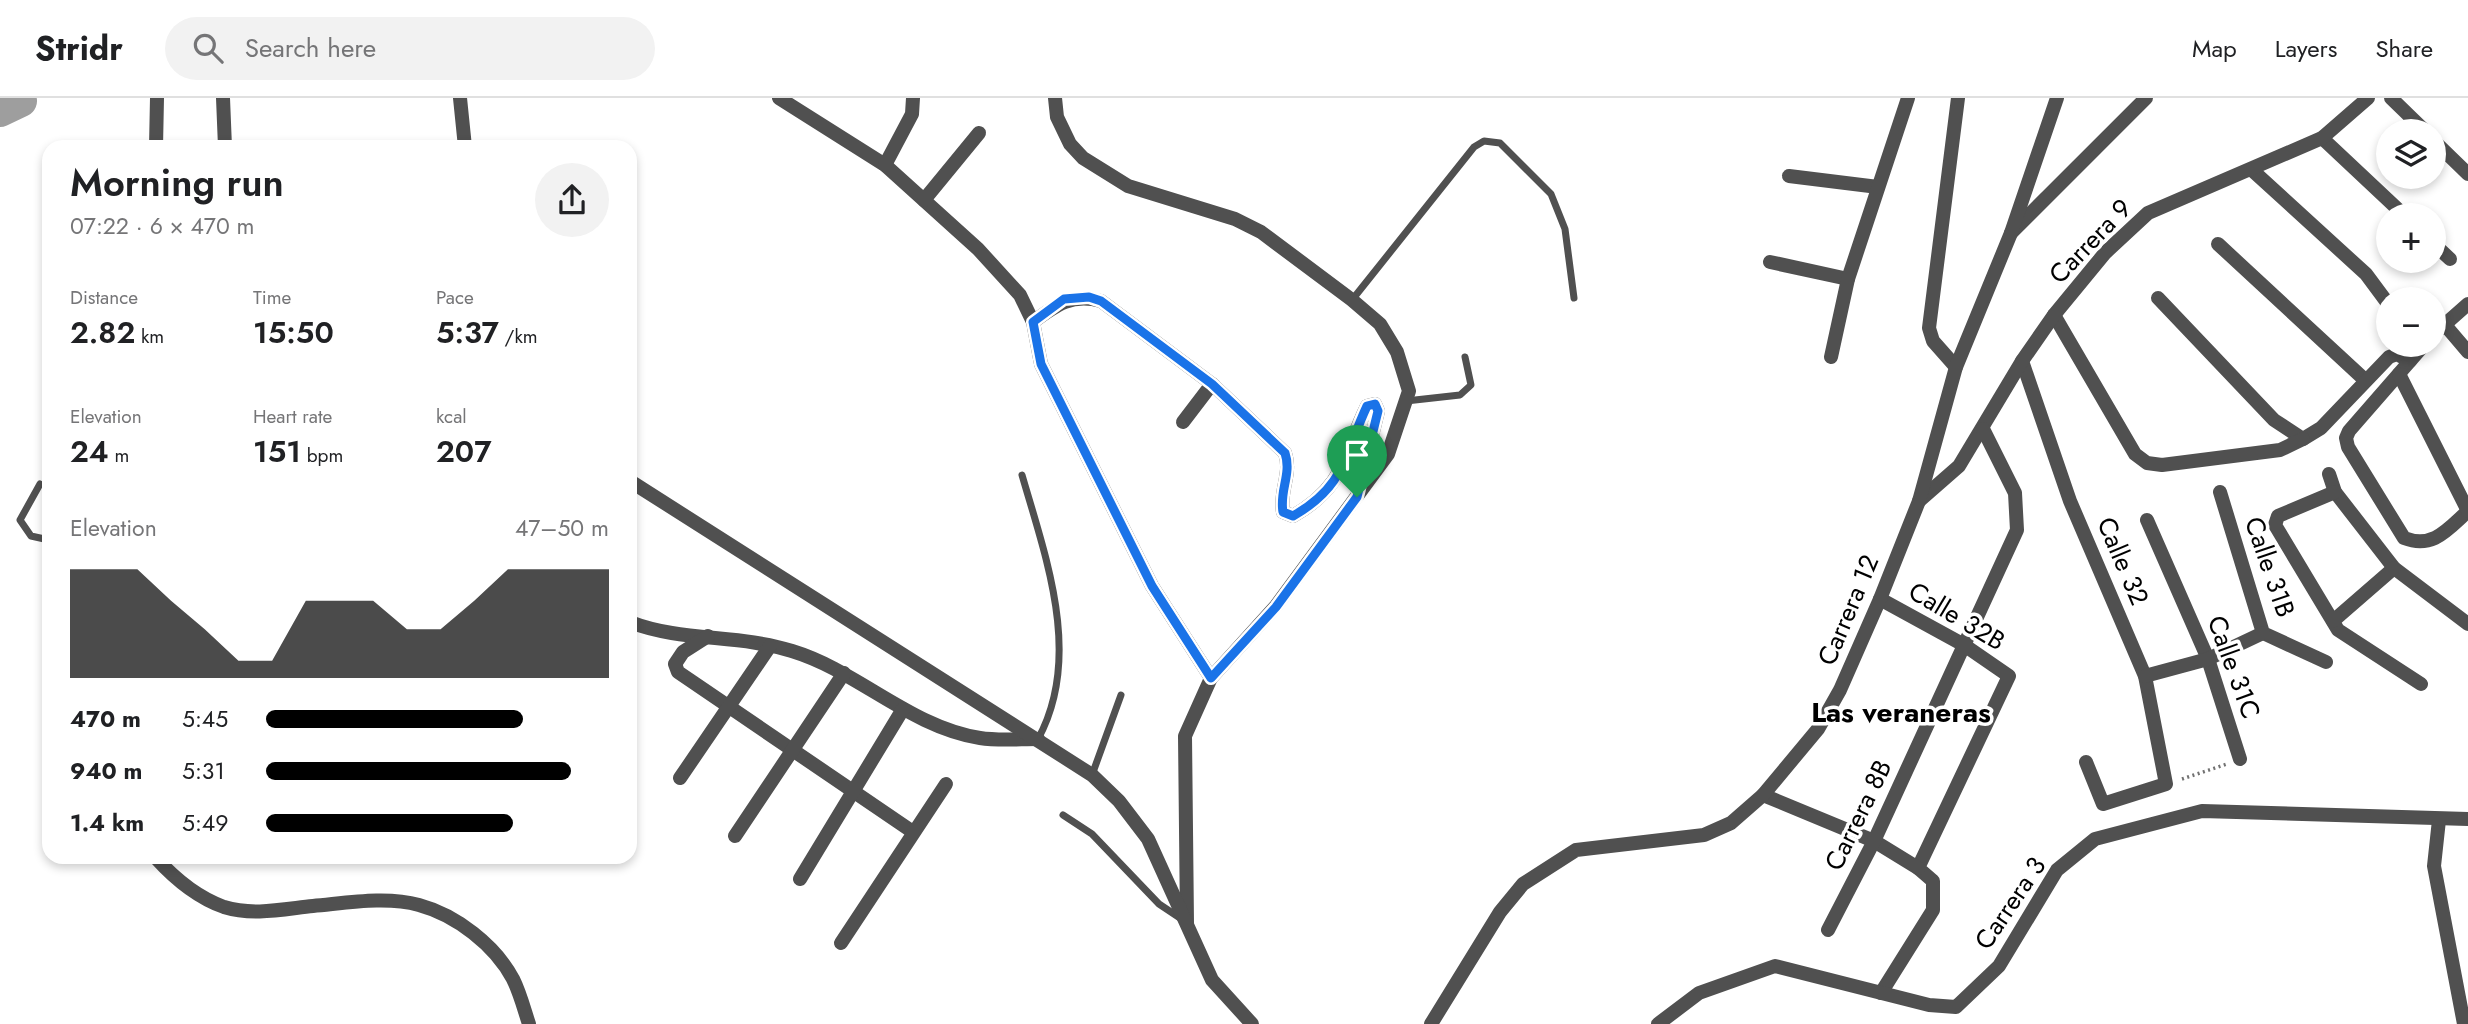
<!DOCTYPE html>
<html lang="en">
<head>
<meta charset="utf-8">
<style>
  :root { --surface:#fff; --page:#f2f2f2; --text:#202124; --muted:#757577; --line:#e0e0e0; --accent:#000 }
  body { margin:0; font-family:Jost,sans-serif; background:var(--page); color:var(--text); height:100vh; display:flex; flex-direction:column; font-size:26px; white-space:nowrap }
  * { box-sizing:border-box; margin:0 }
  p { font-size:23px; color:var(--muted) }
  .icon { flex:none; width:38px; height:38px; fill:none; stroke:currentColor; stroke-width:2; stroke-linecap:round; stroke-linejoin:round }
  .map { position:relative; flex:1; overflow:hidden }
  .panel { position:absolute; left:42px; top:42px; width:595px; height:724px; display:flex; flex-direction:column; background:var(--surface); border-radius:21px; box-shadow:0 4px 10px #0003 }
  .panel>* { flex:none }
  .buttons { position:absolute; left:2376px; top:21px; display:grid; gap:14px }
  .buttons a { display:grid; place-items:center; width:70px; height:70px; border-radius:50%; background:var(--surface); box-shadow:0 4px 10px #0003; font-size:35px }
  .pin { position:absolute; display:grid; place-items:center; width:60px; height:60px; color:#fff; margin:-72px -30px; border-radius:50% 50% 50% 0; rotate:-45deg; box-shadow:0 0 7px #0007 }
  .pin .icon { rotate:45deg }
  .round { display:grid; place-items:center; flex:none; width:74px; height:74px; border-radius:37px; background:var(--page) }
  .summary { display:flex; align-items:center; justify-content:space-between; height:119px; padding:0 28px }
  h1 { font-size:38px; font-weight:600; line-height:52px }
  .metrics { display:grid; grid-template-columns:repeat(3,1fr); gap:10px; height:119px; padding:7px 28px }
  .metrics div { display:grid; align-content:center }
  .metrics b { font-size:30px; font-weight:600 }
  .metrics small { font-size:19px; font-weight:400 }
  .metrics p { font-size:19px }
  .chart { height:196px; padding:14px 28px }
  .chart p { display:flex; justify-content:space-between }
  .chart svg { width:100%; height:126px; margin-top:7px; fill:var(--accent); opacity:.7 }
  ul { padding:0 28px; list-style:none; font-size:23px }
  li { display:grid; grid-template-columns:112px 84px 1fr; align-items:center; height:52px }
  li i { height:18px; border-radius:9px; background:var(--accent) }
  header { display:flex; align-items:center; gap:42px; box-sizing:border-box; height:98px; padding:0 35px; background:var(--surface); border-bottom:2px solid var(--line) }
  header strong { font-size:33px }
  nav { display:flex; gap:38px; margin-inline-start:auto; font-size:24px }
  .search { width:490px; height:63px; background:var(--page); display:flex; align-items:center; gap:18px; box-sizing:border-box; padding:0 24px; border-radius:38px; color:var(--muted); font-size:26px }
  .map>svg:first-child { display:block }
</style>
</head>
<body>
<header>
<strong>Stridr</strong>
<div class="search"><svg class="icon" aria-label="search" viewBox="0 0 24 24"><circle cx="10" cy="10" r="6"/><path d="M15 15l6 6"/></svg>Search here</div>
<nav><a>Map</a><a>Layers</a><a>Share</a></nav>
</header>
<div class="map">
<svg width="2468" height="926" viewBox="0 0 2468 926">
  <rect width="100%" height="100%" fill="#fff"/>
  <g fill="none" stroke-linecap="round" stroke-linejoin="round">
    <!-- river -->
    <path stroke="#9e9e9e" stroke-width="32" d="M0 13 21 3 20 0"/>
    <!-- path -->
    <path stroke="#727272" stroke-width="3.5" stroke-dasharray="2 3.5" stroke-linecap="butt" d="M2182 681 2227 666"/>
    <!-- service -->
    <g stroke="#505050" stroke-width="7">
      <path d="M1352 202 1474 49 1484 43 1500 45 1551 96 1565 131 1574 200"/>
      <path d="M1406 303 1460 297 1471 287 1465 259"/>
      <path d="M1022 377C1046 460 1083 559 1038 641"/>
      <path d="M40 386 20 422 31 438 49 442"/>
      <path d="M1092 677 1121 597"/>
      <path d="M1063 717 1092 736 1159 806 1183 822"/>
    </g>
    <!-- minor -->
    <g stroke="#505050" stroke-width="14">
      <path d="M223 0 225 49"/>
      <path d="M460 0 465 49"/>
      <path d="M779 0 885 67 978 151 1020 197 1033 224 1041 266 1152 488 1211 580"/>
      <path d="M1055 0 1057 19 1070 46 1083 60 1128 88 1235 121 1261 134 1352 202 1380 226 1397 254 1409 293 1388 356 1276 508 1211 580 1185 638 1187 825"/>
      <path d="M2391 0 2425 33"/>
      <path d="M2322 40 2404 117"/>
      <path d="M2434 43 2468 76"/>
      <path d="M156 49 157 0"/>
      <path d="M885 67 912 16 913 0"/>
      <path d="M2252 72 2366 176 2389 207"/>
      <path d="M1789 78 1878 89"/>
      <path d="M924 102 979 35"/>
      <path d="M2011 135 2146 0"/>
      <path d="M2218 146 2365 282"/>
      <path d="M2434 146 2450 161"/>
      <path d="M1770 164 1848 181"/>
      <path d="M2158 200 2274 322 2303 341 2321 330 2389 259 2397 256 2410 263"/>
      <path d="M2054 217 2135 356 2147 365 2162 367 2280 352 2303 341"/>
      <path d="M1033 224C1056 207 1072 195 1101 203L1212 286 1285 355C1292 376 1279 393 1283 414L1293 418C1346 388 1343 357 1367 308L1375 306 1378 313 1359 391"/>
      <path d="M2445 227 2468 254"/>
      <path d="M2434 236 2468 206"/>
      <path d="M2424 247 2349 333 2346 340 2348 349 2404 440C2433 451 2447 432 2468 413"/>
      <path d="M1831 259 1848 181 1908 0"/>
      <path d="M2022 263 2070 403 2145 578 2166 686 2103 706 2086 664"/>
      <path d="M1956 269 1933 243 1929 230 1958 0"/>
      <path d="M2399 276 2468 413"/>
      <path d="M1183 324 1212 286"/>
      <path d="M2329 376 2335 394 2394 470 2468 526"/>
      <path d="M2220 394 2263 535 2326 564"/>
      <path d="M2335 394 2278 418 2275 427 2338 532 2421 586"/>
      <path d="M1919 403 1959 368 2022 263 2054 217 2105 155 2148 115 2322 40 2368 0"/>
      <path d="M2147 422 2208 561 2240 661"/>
      <path d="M1880 501 1964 547 2009 578 1918 770 1933 783V812L1881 895"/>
      <path d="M2333 523 2394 470"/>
      <path d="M630 524C681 544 739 536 792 553 858 573 910 629 980 640 998 643 1019 641 1038 641"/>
      <path d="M708 538 683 554 675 566 678 574 913 734"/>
      <path d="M2145 578 2208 561 2263 535"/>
      <path d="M680 680 770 548"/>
      <path d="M1763 697 1874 743 1918 770"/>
      <path d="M2439 722 2434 768 2464 926"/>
      <path d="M735 738 844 575"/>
      <path d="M800 781 903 611"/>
      <path d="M1828 832 1874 743 2017 432 2015 395 1983 331"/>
      <path d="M841 845 946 686"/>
      <path d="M1658 926 1699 895 1775 868 1929 907 1956 909 1999 868 2057 772 2095 741 2202 713 2468 721"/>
    </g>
    <!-- tertiary -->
    <g stroke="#505050" stroke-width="14">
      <path d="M630 383 1092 677 1119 703 1148 741 1212 882 1252 926"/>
      <path d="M156 760C175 781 196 799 224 809 253 818 284 811 313 808 347 805 386 798 419 807 456 817 495 847 513 881 520 895 524 911 529 926"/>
      <path d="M1431 926 1500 814 1523 786 1576 752 1704 737 1731 725 1763 697 1818 631 1840 592 1880 501 1919 403 1956 269 2011 135 2057 0"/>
    </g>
  </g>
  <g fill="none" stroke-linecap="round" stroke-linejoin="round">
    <defs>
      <path id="route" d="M1089 199 1101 203 1212 286 1285 355C1292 376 1279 393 1283 414L1293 418C1346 388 1344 357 1367 308L1375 306 1378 313 1357 399 1276 509 1211 580 1152 488 1041 266 1033 224 1064 201Z"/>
    </defs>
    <!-- route casing -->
    <use href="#route" stroke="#fff" stroke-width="14"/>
    <!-- route -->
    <use href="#route" stroke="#1a73e8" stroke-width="9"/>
  </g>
  <g text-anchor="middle" stroke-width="7" stroke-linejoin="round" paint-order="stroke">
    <!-- street labels -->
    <g font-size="26" fill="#000" stroke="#fff">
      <text transform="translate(2090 143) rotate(-46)" y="9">Carrera 9</text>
      <text transform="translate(2123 463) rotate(67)" y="9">Calle 32</text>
      <text transform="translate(2270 469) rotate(71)" y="9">Calle 31B</text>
      <text transform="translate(1848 512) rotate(-67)" y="9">Carrera 12</text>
      <text transform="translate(1957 518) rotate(31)" y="9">Calle 32B</text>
      <text transform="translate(2234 569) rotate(70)" y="9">Calle 31C</text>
      <text transform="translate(1858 717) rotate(-64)" y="9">Carrera 8B</text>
      <text transform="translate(2010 805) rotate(-56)" y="9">Carrera 3</text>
    </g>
    <!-- neighbourhood labels -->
    <g font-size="28" font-weight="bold" fill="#000" stroke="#fff">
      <text x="1901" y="624">Las veraneras</text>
    </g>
  </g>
</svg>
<div class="buttons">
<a><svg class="icon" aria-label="layers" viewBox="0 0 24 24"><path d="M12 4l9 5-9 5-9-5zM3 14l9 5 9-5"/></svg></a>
<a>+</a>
<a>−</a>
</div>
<div class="pin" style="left:1357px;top:399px;background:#1e9e55"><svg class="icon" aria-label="arrive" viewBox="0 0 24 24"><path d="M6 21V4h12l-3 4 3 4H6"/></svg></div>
<section class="panel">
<div class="summary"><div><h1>Morning run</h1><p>07:22 · 6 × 470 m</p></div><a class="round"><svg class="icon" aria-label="share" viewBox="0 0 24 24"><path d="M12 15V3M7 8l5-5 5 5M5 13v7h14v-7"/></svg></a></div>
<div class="metrics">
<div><p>Distance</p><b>2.82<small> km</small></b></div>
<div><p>Time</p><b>15:50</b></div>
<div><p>Pace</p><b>5:37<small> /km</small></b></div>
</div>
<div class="metrics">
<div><p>Elevation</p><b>24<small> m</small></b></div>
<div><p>Heart rate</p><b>151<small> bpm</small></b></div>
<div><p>kcal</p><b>207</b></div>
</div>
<div class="chart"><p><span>Elevation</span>47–50 m</p>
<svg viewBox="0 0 160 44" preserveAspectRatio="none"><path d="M0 44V6L10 6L20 6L30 17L40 27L50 38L60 38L70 17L80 17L90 17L100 27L110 27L120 17L130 6L140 6L150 6L160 6V44z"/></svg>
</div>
<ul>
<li><b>470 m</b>5:45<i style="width:75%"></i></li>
<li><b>940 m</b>5:31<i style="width:89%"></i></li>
<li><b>1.4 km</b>5:49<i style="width:72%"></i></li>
</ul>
</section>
</div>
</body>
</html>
